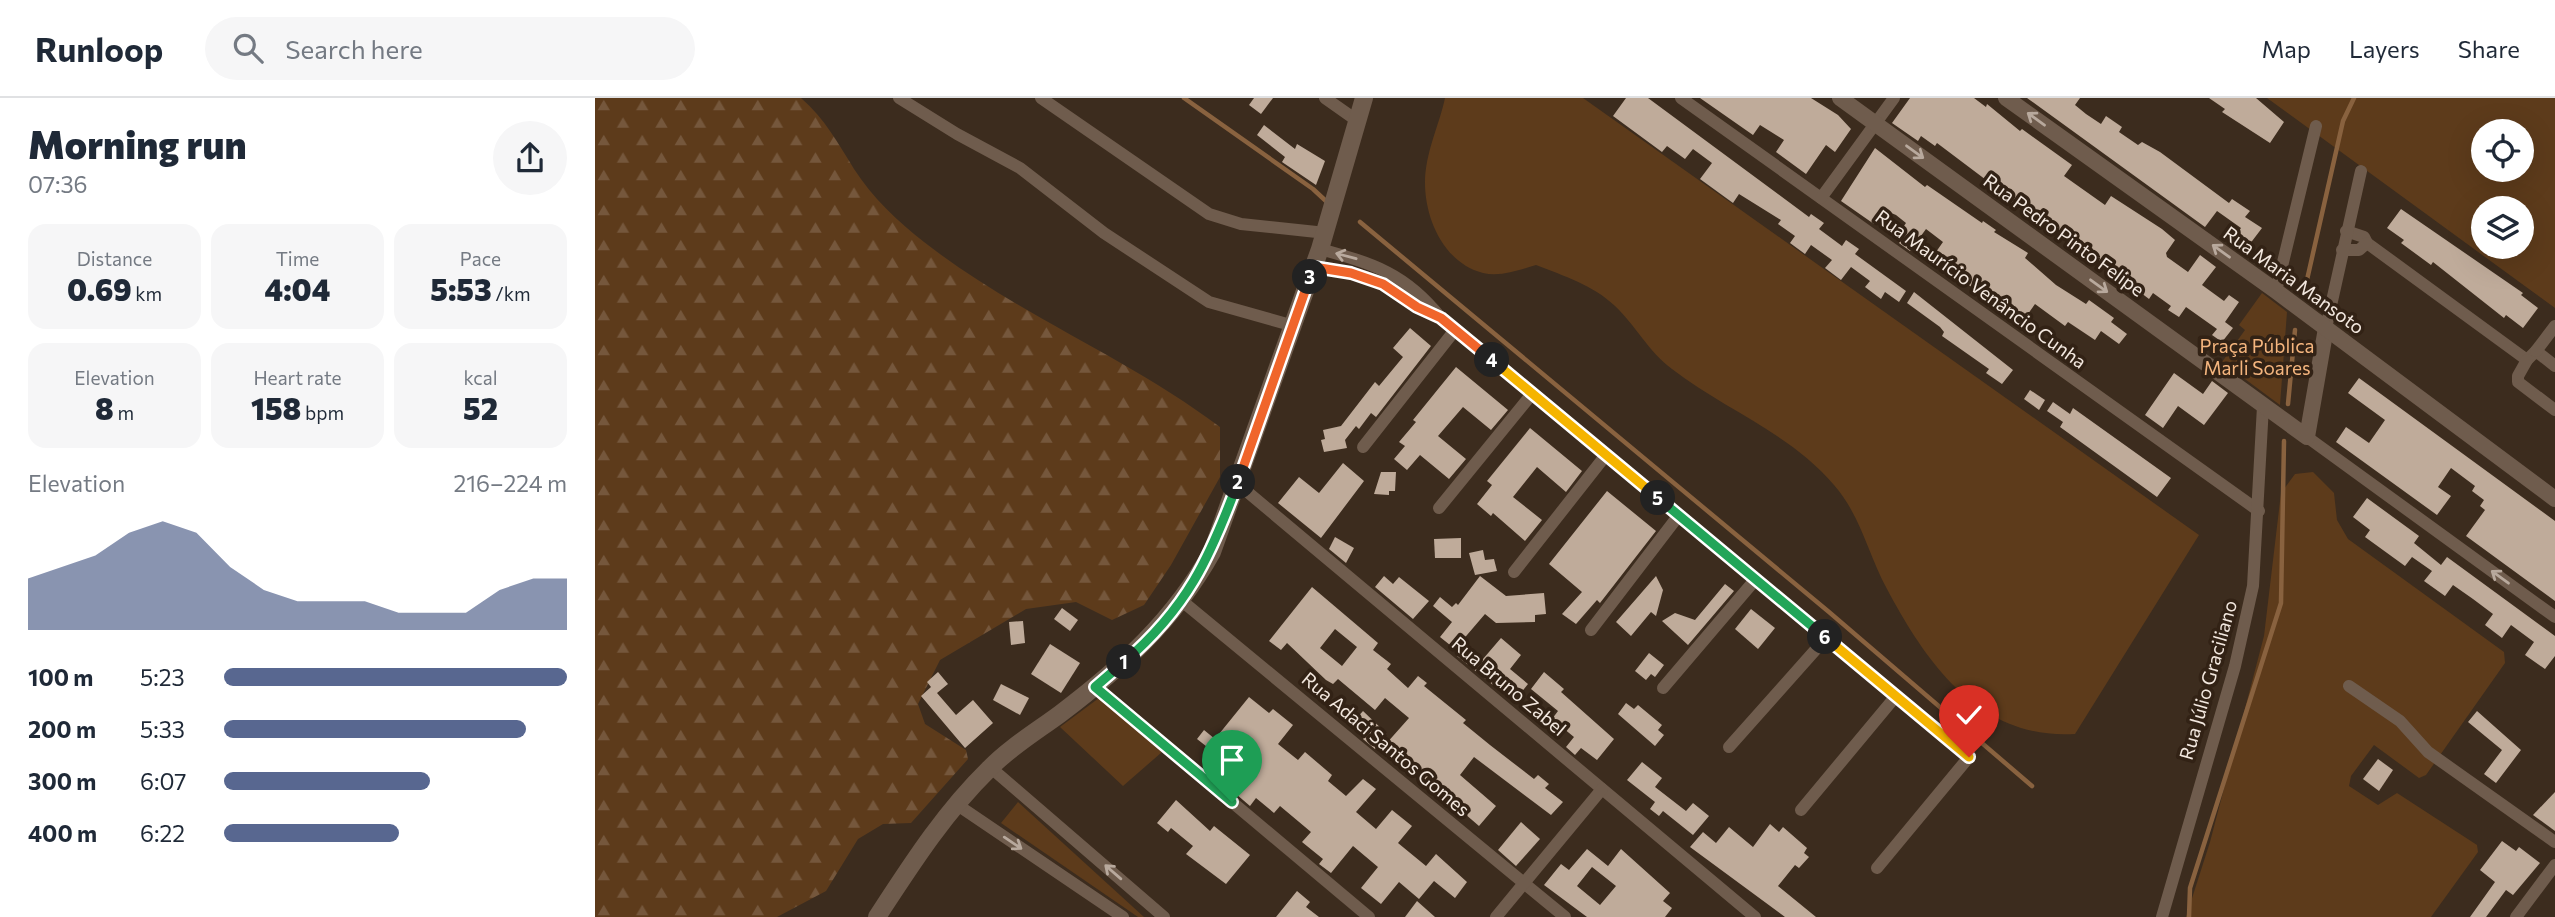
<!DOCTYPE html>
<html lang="en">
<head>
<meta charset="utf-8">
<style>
  :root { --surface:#fff; --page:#f6f6f7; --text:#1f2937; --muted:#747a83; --line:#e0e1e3; --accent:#586790 }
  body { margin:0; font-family:Commissioner,sans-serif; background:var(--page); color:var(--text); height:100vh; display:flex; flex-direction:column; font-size:26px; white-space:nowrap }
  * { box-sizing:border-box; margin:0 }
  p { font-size:23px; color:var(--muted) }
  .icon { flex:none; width:38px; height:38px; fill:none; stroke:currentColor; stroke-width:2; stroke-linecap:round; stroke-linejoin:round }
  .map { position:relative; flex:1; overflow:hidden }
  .drawer { display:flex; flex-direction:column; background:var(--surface); width:595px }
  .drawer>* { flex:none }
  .fabs { position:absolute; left:1876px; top:21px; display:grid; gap:14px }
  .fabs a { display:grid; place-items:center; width:63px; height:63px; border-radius:50%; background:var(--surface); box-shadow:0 7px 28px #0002; font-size:35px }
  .pin { position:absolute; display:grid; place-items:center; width:60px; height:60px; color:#fff; margin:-72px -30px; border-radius:50% 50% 50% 0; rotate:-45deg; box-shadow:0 0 7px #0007 }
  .pin .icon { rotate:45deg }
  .km { position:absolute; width:35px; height:35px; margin:-18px; border-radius:50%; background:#222; color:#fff; font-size:19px; line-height:35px; text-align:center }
  .round { display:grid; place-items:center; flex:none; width:74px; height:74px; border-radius:37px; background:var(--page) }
  .head { display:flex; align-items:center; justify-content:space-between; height:119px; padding:0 28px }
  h1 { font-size:38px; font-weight:800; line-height:52px }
  .figures { display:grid; grid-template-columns:repeat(3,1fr); gap:10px; height:119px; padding:7px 28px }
  .figures div { display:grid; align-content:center; border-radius:18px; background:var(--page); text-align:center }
  .figures b { font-size:30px; font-weight:800 }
  .figures small { font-size:19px; font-weight:400 }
  .figures p { font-size:19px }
  .chart { height:196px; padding:14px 28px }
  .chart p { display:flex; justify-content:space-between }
  .chart svg { width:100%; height:126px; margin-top:7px; fill:var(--accent); opacity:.7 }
  ul { padding:0 28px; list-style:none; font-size:23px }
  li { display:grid; grid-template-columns:112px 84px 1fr; align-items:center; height:52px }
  li i { height:18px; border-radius:9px; background:var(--accent) }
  header { display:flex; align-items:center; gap:42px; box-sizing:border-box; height:98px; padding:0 35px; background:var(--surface); border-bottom:2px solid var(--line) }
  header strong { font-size:33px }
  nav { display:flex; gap:38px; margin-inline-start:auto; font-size:24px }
  .search { width:490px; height:63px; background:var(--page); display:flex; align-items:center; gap:18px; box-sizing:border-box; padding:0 24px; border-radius:38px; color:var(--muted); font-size:26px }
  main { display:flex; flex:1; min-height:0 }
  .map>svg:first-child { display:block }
</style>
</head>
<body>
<header>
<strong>Runloop</strong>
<div class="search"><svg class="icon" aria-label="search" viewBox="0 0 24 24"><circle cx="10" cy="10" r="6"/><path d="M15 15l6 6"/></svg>Search here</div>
<nav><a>Map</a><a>Layers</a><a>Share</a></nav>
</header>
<main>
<section class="drawer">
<div class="head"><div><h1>Morning run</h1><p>07:36</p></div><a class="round"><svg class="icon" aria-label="share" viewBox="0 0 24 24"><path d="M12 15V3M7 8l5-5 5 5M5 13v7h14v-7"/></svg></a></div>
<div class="figures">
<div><p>Distance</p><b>0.69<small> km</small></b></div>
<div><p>Time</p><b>4:04</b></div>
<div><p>Pace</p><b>5:53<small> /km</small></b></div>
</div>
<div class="figures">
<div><p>Elevation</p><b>8<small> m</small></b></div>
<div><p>Heart rate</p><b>158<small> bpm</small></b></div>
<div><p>kcal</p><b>52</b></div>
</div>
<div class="chart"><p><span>Elevation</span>216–224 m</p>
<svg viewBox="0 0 160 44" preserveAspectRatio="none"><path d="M0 44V26L10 22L20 18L30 10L40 6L50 10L60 22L70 30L80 34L90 34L100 34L110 38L120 38L130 38L140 30L150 26L160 26V44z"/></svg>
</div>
<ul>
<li><b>100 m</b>5:23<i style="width:100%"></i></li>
<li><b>200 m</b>5:33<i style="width:88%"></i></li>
<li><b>300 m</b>6:07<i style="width:60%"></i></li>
<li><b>400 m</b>6:22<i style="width:51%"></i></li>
</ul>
</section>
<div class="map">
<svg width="1960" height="819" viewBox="0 0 1960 819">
  <defs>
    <pattern id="forest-firs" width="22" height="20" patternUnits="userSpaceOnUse" patternTransform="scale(1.75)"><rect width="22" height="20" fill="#5d3b1b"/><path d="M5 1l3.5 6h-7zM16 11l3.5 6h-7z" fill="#75573c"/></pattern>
  </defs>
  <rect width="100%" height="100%" fill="#3c2c1e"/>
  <!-- green -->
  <g fill="#5d3b1b" fill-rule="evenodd">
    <path d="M850 0H988L1604 437 1480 636C1385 642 1332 566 1292 491 1273 456 1266 418 1239 387 1195 335 1130 312 1077 271 1053 253 1041 228 1020 208 998 187 969 178 941 167 924 172 906 179 888 175 849 165 830 121 830 85 830 55 844 28 850 0Z"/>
    <path d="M1672 0H1960V210ZM1888 33H1927V72H1888ZM1888 110H1927V149H1888Z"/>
    <path d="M1667 195 1692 214 1685 307 1627 264 1650 232 1644 227Z"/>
    <path d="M1718 374 1739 395 1742 422 1753 441 1909 554 1910 565 1831 677 1824 680 1779 647 1756 678 1754 688 1783 707 1802 695 1882 747 1883 754 1836 819H1591L1615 744 1669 538 1686 395 1700 376Z"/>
    <path d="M504 600 567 654 528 688 465 629Z"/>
    <path d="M423 704 549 819H543L406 725Z"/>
  </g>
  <!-- forest -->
  <path fill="url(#forest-firs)" d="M0 0H206C230 21 243 45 259 71 277 99 303 124 329 144 421 216 532 259 625 329V379L576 467 549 507 517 522 481 504 431 511 345 562 323 606 330 626 371 652 373 661 316 725 288 726 263 741 231 793 182 819H0Z"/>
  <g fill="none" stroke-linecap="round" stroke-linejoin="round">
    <!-- stream -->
    <g stroke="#89623f" stroke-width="4.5">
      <path d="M589 0 718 91 732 104"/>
      <path d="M765 124 1234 514 1437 688"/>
      <path d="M1709 195 1748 23 1759 0"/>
      <path d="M1693 306 1700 232"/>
      <path d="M1594 819 1595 790 1686 505 1689 343"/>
    </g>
  </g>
  <!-- building -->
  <g fill="#bfab9a" fill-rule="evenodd">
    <path d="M659 0H678L666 16 654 7Z"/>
    <path d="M1031 0H1053L1214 119 1216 116 1229 125 1224 131 1247 148 1251 142 1264 151 1260 156 1311 193 1304 204 1290 194 1286 201 1270 189 1275 183 1256 169 1246 182 1230 170 1237 162 1216 147 1210 156 1195 145 1200 138 1183 126 1186 122 1144 96 1138 105 1105 81 1117 65 1098 51 1090 61 1072 48 1067 54 1018 18Z"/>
    <path d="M1105 0H1216L1243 17 1256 31 1240 54 1231 47 1211 76 1181 54 1189 42 1165 27 1158 37Z"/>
    <path d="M1315 0H1379L1391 9 1392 6 1425 33 1427 31 1477 67 1469 78 1510 107 1516 98 1567 131 1580 142 1571 155 1572 159 1593 174 1605 157 1621 169 1607 187 1629 203 1634 197 1644 204 1630 224 1638 230 1627 244 1617 237 1622 231 1591 209 1584 219 1573 212 1576 208 1558 195 1554 201 1449 121 1446 126 1420 107 1414 103 1415 100 1342 45 1340 48 1326 38 1323 43 1297 25Z"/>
    <path d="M1432 0H1485L1480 7 1491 16 1506 26 1511 18 1527 29 1524 34 1543 47 1547 44 1565 54 1634 105 1637 101 1655 113 1650 119 1667 130 1648 155 1635 147 1646 130 1622 113 1610 129Z"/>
    <path d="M1614 0H1661L1689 24 1675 45 1627 14 1630 11Z"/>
    <path d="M669 27 700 51 702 46 730 63 721 87 687 64 690 59 662 37Z"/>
    <path d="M1280 50 1330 89 1332 87 1387 125 1388 123 1401 132 1399 134 1433 155 1430 160 1461 187 1491 206 1494 202 1519 220 1516 224 1532 236 1524 246 1506 233 1500 242 1473 224 1470 228 1440 206 1425 227 1411 217 1413 214 1336 161 1348 144 1331 131 1315 153 1304 145 1309 139 1304 135 1311 125 1301 117 1289 112 1279 126 1246 103Z"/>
    <path d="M1806 111 1928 195 1926 197 1943 210 1928 230 1911 217 1909 220 1838 164 1836 167 1806 145 1809 142 1792 130Z"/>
    <path d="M1319 194 1418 272 1407 286 1391 275 1394 271 1347 238 1349 234 1345 229 1312 205Z"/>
    <path d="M815 230 836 248 781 319 776 315 764 331 761 328 750 342 752 350 729 354 726 342 730 341 728 332 746 328 780 284 784 288 808 259 798 250Z"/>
    <path d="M861 269 913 312 896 332 868 309 843 338 871 361 854 381 825 357 812 372 799 361 810 348 804 344 821 324 818 322Z"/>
    <path d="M1579 275 1608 296 1617 283 1633 295 1609 327 1583 308 1568 330 1550 317Z"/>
    <path d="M1764 280 1960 423V503L1871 438 1890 412 1885 408 1889 402 1877 393 1880 388 1856 370 1843 389 1856 398 1842 417 1741 344 1751 329 1774 345 1790 322 1753 295Z"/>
    <path d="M1435 292 1450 302 1444 312 1429 301Z"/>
    <path d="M1458 304 1475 316 1478 310 1576 380 1562 399 1465 329 1468 324 1452 313Z"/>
    <path d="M935 330 987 373 971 394 942 369 918 399 947 422 930 443 898 415 896 418 882 406 897 387 892 383Z"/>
    <path d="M748 365 769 383 726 440 683 405 704 379 724 395Z"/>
    <path d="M786 374H801L800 393H794V397L779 396Z"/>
    <path d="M1012 393 1061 433 1005 505 1002 502 981 526 967 516 987 494 954 466Z"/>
    <path d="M1772 400 1824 438 1819 445 1846 467 1852 459 1960 538V558L1950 571 1930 557 1939 544 1916 527 1907 540 1890 527 1898 516 1878 501 1858 487 1850 498 1829 483 1837 473 1817 459 1810 468 1770 439 1775 432 1758 419Z"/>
    <path d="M740 439 759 450 751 465 734 451Z"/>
    <path d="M866 440V460H840L839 441Z"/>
    <path d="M888 452 890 462 899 461 902 473 880 477 874 455Z"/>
    <path d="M789 478 798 486 804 479 834 503 818 521 780 489Z"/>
    <path d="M885 478 911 498 949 495 951 516 940 517V524L901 525 890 516 860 551 845 539 857 524 838 508 845 499 857 509 861 505 863 507Z"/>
    <path d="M1061 478 1068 492 1061 518 1056 514 1036 538 1021 524Z"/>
    <path d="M1130 486 1139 493 1093 547 1067 523 1080 515 1100 522Z"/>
    <path d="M717 489 783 545 778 552 796 566 792 571 813 590 823 578 832 585 829 588 871 622 868 625 895 647 939 681 943 677 954 686 950 690 968 704 956 717 879 659 865 677 901 708 884 728 790 647 814 620 790 600 780 612 743 581 738 586 731 582 692 545 686 552 674 543ZM740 531 762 549 747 568 725 550Z"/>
    <path d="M467 510 483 522 475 533 459 521Z"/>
    <path d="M1156 511 1180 530 1163 551 1140 531Z"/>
    <path d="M428 523 430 545 416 547 414 524Z"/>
    <path d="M906 540 926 557 915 571 933 586 925 596 919 591 913 599 862 558 871 548 888 561Z"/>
    <path d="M455 546 485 565 466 595 436 576Z"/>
    <path d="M1054 555 1069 567 1060 579 1056 576 1051 582 1040 573Z"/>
    <path d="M343 574 353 586 342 595 361 617 378 602 398 625 370 650 326 598 336 589 332 584Z"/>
    <path d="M949 574 969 591 966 594 1019 641 1002 662 986 650 980 657 971 649 979 639 957 621 963 613 936 591Z"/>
    <path d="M406 586 434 600 425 617 398 602Z"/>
    <path d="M654 599 674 615 678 611 698 627 683 646 703 662 710 654 737 677 733 683 751 698 768 681 781 691 761 714 781 731 797 712 817 728 803 745 831 768 841 756 872 784 860 800 839 783 824 801 804 784 786 806 766 790 783 769 758 748 736 775 724 766 728 761 707 744 716 734 685 708 679 715 661 700 655 708 641 696 647 689 627 672 623 677 607 663 616 652 602 641 609 632 620 641Z"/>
    <path d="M1031 605 1039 611 1043 607 1067 627 1063 632 1069 637 1060 648 1023 616Z"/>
    <path d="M768 613 792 636 780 651 768 641 774 634 760 622Z"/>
    <path d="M1882 613 1926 652 1901 685 1889 676 1907 652 1873 624Z"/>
    <path d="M1783 661 1798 672 1784 693 1768 681Z"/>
    <path d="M1047 664 1067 680 1060 689 1091 713 1098 705 1114 718 1098 737 1068 713 1064 718 1055 711 1060 704 1032 682Z"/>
    <path d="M1960 694V733L1938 717Z"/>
    <path d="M581 702 615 733 619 728 655 757 631 786 591 756 598 748 576 730 573 734 562 725Z"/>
    <path d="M926 724 945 741 921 768 903 752Z"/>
    <path d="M1175 726 1184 734 1188 729 1212 750 1209 755 1214 759 1204 770 1200 767 1183 788 1221 819H1190L1095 749 1108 734 1121 745 1134 729 1158 749Z"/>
    <path d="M1907 743 1921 753 1924 749 1945 765 1918 797 1911 792 1891 819H1875L1900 784 1885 772Z"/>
    <path d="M992 751 1013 768 1026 751 1075 795 1068 803 1077 810 1070 819H992L949 787 966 766 974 772ZM997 769 1021 788 1005 807 982 788Z"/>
    <path d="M702 793 715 804 711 809 724 819H681Z"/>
    <path d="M822 803 840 819H810Z"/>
  </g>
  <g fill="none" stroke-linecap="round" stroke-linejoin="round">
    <!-- minor -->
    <g stroke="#6f5c4d" stroke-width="12">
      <path d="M304 0 362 36 425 70 509 135 614 204 699 228"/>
      <path d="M446 0 614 116 646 126 731 135"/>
      <path d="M730 0 764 24"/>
      <path d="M1086 0 1664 413"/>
      <path d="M1226 100 1299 0"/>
      <path d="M1751 133 1769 139 1772 145 1932 262 1941 253 1960 268"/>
      <path d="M725 151C779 166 810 175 846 220L1374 659 1282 770"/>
      <path d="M1747 152H1764L1772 145"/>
      <path d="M719 168C743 173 768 175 790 187 809 196 823 210 843 219"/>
      <path d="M1681 193 1721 28"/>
      <path d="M1731 230 1766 73"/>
      <path d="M1941 253 1960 228"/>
      <path d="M1932 262 1923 278V284L1960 312"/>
      <path d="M1712 339 1960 519"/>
      <path d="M768 349 860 232"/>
      <path d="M643 386 1160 819"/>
      <path d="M844 410 937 296"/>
      <path d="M919 474 1011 357"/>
      <path d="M587 503 970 819"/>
      <path d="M996 532 1084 417"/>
      <path d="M1754 588 1805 623 1833 654 1960 744"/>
      <path d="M500 589 774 819"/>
      <path d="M1068 590 1160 482"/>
      <path d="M1134 649 1231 540"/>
      <path d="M395 669 569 819"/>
      <path d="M361 706 528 819"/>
      <path d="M1206 712 1301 598"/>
      <path d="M901 819 1007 691"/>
      <path d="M1567 819 1640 568 1658 488 1668 308"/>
      <path d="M1921 819 1960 767"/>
    </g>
    <!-- tertiary -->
    <g stroke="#6f5c4d" stroke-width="16">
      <path d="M1245 0 1712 339 1731 230"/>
      <path d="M1411 0 1681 193 1960 401"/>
    </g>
    <!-- secondary -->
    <path stroke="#6f5c4d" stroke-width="18" d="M282 819C316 767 349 715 394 671 414 650 442 633 465 616 527 569 579 522 617 454L725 151 769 0"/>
  </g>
  <!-- one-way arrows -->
  <defs><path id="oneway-shaft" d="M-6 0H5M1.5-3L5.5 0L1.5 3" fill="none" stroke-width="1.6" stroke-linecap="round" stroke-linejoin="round" transform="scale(1.75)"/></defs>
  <g stroke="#b8a99d">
    <use href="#oneway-shaft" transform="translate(1441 21) rotate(-144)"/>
    <use href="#oneway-shaft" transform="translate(1320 54) rotate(36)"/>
    <use href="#oneway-shaft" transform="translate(1626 153) rotate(-144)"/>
    <use href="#oneway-shaft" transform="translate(751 158) rotate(-165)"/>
    <use href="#oneway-shaft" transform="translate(1504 188) rotate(36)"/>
    <use href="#oneway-shaft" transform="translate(1905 479) rotate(-144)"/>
    <use href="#oneway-shaft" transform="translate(418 745) rotate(34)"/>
    <use href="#oneway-shaft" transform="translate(518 774) rotate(-139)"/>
  </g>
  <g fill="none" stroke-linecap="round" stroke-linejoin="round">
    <defs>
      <path id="split-1" d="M529 564 500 589 637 704"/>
      <path id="split-2" d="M529 564C592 510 615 460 643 384"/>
      <path id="split-3" d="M643 384 715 179"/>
      <path id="split-4" d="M715 179 719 169 756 175 788 186 822 209 846 220 897 262"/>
      <path id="split-5" d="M897 262 1063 400"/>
      <path id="split-6" d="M1063 400 1230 539"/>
      <path id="split-7" d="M1230 539 1374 659"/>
    </defs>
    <!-- split-1 casing -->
    <use href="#split-1" stroke="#fff" stroke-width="14"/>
    <!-- split-2 casing -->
    <use href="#split-2" stroke="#fff" stroke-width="14"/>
    <!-- split-3 casing -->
    <use href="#split-3" stroke="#fff" stroke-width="14"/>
    <!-- split-4 casing -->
    <use href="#split-4" stroke="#fff" stroke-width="14"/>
    <!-- split-5 casing -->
    <use href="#split-5" stroke="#fff" stroke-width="14"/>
    <!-- split-6 casing -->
    <use href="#split-6" stroke="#fff" stroke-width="14"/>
    <!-- split-7 casing -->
    <use href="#split-7" stroke="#fff" stroke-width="14"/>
    <!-- split-1 -->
    <use href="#split-1" stroke="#22a559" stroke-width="9"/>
    <!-- split-2 -->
    <use href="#split-2" stroke="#22a559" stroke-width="9"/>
    <!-- split-3 -->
    <use href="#split-3" stroke="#f0652b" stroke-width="9"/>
    <!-- split-4 -->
    <use href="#split-4" stroke="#f0652b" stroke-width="9"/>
    <!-- split-5 -->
    <use href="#split-5" stroke="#f5b400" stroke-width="9"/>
    <!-- split-6 -->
    <use href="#split-6" stroke="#22a559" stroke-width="9"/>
    <!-- split-7 -->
    <use href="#split-7" stroke="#f5b400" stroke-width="9"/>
  </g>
  <g text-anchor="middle" stroke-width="7" stroke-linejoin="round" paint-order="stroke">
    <!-- street labels -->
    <g font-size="19" fill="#f3e8df" stroke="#322215">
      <text transform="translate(1469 137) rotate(36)" y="7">Rua Pedro Pinto Felipe</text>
      <text transform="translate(1699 182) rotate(36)" y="7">Rua Maria Mansoto</text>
      <text transform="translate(1386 191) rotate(36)" y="7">Rua Maurício Venâncio Cunha</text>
      <text transform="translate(1613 582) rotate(-74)" y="7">Rua Júlio Graciliano</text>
      <text transform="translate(914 588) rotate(40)" y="7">Rua Bruno Zabel</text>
      <text transform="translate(791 646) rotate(40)" y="7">Rua Adaci Santos Gomes</text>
    </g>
    <!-- park labels -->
    <g font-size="19" fill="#f4b57e" stroke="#322215">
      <text x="1662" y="255">Praça Pública<tspan x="1662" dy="22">Marli Soares</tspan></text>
    </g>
  </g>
</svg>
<div class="fabs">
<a><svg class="icon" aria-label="locate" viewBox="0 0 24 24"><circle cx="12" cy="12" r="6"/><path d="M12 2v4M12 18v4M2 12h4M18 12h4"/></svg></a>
<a><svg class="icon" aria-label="layers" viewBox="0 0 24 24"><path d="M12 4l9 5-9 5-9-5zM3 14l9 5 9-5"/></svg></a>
</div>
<div class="pin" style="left:637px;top:704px;background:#1e9e55"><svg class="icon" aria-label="arrive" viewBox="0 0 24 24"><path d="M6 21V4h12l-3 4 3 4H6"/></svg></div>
<div class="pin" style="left:1374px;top:659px;background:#d93025"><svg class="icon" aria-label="check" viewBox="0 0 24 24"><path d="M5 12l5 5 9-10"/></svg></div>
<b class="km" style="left:529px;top:564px">1</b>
<b class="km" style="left:643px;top:384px">2</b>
<b class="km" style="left:715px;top:179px">3</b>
<b class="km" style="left:897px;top:262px">4</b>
<b class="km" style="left:1063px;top:400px">5</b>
<b class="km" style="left:1230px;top:539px">6</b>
</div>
</main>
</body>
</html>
